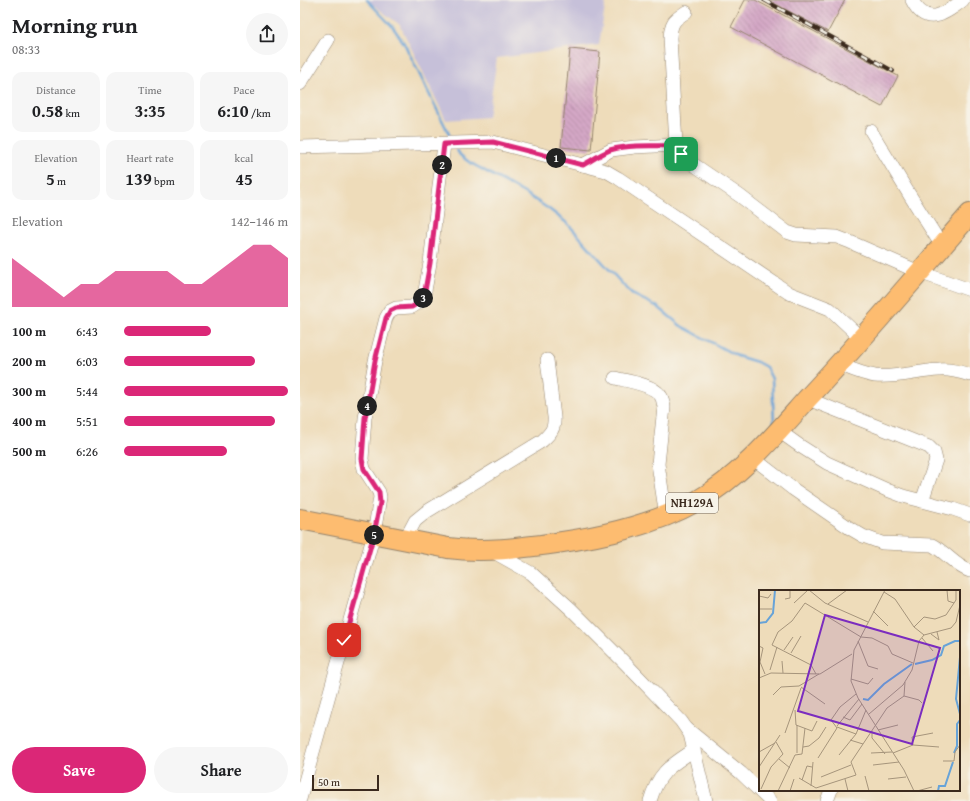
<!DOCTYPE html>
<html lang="en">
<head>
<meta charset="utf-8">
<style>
  :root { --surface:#fff; --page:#f6f6f6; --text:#202124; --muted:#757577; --accent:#db2777 }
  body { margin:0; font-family:"Gentium Book Plus",serif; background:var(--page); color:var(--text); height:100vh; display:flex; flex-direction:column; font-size:15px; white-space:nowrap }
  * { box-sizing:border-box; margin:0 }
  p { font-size:13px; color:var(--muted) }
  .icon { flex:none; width:22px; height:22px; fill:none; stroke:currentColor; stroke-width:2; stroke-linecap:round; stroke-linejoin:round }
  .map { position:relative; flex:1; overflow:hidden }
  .sheet { display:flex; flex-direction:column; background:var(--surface); width:300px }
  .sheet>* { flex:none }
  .scale { position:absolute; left:12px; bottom:10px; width:67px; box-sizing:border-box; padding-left:4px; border:2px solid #3b2a1e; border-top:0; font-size:11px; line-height:14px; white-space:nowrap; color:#3b2a1e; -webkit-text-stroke:3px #f7f3e8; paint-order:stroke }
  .pin { position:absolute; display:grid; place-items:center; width:34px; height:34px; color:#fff; margin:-17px; border-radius:8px; box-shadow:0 2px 6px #0006 }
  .km { position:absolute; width:20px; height:20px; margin:-10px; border-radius:50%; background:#222; color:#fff; font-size:11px; line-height:20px; text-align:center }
  .round { display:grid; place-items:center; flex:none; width:42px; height:42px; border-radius:21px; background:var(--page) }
  .head { display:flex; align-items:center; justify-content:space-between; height:68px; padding:0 12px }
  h1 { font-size:22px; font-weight:700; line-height:30px }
  .metrics { display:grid; grid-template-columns:repeat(3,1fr); gap:6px; height:68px; padding:4px 12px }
  .metrics div { display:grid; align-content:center; border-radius:10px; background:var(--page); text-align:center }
  .metrics b { font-size:17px; font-weight:700 }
  .metrics small { font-size:11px; font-weight:400 }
  .metrics p { font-size:11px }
  .chart { height:112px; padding:8px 12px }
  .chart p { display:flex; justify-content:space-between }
  .chart svg { width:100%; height:72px; margin-top:4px; fill:var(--accent); opacity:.7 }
  .primary-button { display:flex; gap:8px; margin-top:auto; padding:8px 12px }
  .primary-button a { flex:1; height:46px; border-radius:24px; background:var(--accent); color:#fff; font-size:16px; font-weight:700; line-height:46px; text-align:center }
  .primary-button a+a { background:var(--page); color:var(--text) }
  ul { padding:0 12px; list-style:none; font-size:13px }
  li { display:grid; grid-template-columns:64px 48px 1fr; align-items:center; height:30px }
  li i { height:10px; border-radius:5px; background:var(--accent) }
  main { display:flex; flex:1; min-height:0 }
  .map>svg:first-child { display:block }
</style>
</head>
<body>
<main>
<section class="sheet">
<div class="head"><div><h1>Morning run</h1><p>08:33</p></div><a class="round"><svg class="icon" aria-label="share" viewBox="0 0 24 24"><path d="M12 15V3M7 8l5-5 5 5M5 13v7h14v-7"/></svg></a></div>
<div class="metrics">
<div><p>Distance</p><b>0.58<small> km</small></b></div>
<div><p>Time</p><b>3:35</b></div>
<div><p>Pace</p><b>6:10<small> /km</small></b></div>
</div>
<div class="metrics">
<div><p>Elevation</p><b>5<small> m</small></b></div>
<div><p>Heart rate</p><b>139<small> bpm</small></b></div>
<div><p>kcal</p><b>45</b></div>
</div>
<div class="chart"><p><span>Elevation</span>142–146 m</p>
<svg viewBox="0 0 160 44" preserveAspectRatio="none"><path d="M0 44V14L10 22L20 30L30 38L40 30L50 30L60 22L70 22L80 22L90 22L100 30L110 30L120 22L130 14L140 6L150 6L160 14V44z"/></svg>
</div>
<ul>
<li><b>100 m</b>6:43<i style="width:53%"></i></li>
<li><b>200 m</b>6:03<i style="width:80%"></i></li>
<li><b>300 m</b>5:44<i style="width:100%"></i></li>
<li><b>400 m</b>5:51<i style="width:92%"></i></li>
<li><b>500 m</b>6:26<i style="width:63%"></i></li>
</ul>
<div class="primary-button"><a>Save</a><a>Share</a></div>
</section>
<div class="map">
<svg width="670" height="801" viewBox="0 0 670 801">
  <defs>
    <pattern id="building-back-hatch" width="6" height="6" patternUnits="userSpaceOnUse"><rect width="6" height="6" fill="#d4a7c6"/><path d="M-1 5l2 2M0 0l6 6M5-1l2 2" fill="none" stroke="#ad88a0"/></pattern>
  </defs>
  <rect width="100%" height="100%" fill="#f7f3e8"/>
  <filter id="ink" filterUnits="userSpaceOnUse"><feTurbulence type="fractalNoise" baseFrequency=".025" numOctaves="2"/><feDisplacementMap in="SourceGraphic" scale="8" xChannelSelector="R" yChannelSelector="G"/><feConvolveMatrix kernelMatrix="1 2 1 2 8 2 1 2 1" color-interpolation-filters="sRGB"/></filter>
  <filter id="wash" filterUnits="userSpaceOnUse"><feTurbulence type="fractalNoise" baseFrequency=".012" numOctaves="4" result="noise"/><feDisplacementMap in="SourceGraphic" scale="16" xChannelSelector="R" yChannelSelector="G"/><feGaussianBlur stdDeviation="0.9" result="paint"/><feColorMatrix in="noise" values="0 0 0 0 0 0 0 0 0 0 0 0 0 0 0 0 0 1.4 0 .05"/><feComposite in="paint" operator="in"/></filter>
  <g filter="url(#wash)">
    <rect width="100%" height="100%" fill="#eedcba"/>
    <!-- railway -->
    <path fill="#c6c0d9" d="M67 0H306L299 45 197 58 188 117 146 120 100 25Z"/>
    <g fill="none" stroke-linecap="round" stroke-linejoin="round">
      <!-- stream -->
      <g stroke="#67a3d8" stroke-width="2.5">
        <path d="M67 0 92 26 104 43 150 136"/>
        <path d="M157 150 160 155 169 162 226 194 249 209 268 224 325 287 334 295 358 307 381 326 437 356 457 362 466 367 472 379 474 423"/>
      </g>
    </g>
    <g id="blocks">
      <!-- building -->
      <g fill="url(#building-back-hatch)">
        <path d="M445 0H455L598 76 582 107 431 27Z"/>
        <path d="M468 0H545L528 32Z"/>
        <path d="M270 49 300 52 291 150 261 147Z"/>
      </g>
    </g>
  </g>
  <g filter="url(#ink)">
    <use href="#blocks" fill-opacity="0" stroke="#94836c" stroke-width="1"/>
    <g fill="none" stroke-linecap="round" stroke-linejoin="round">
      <defs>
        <g id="minor">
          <path d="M612 0C626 28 645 14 663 0"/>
          <path d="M386 12C374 20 371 22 370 38L376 145 387 160 440 196 487 232 496 235 537 237 550 242 619 272 670 290"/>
          <path d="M0 84 28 40"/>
          <path d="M571 131 609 194 642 246"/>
          <path d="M0 147 193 142 306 171 318 178 489 293 530 309 562 339"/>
          <path d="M283 165 311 150 335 147 376 145"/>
          <path d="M539 364C551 369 562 374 575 376 597 378 618 371 639 370 650 369 660 372 670 375"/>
          <path d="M315 378C327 381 352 384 360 395 363 398 363 403 364 407L358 464 366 516"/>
          <path d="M508 399 629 447 634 452 636 460 622 501"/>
          <path d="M479 431 500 446 527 463 587 490 603 496 653 509 670 515"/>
          <path d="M453 458 493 489 551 529 563 536 582 543 632 545C646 552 656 567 670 571"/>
          <path d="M105 540 115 521 126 512 242 441C251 433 255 428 254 417L247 360"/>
          <path d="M192 551 231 573 271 609 326 664 381 721 390 734 406 801"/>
          <path d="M387 729 441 773 470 801"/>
          <path d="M0 799 74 534 80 497 79 492 64 469 62 459 65 418 75 361 86 318 90 311 96 308 112 307 121 301 124 296 130 263 144 144"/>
          <path d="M350 801C359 771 370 766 394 750"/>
          <path d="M527 801 531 790"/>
        </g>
        <path id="highway" d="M0 519 148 548C184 553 220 548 256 543 304 536 354 525 397 501 441 476 474 436 507 399 563 339 616 276 670 214"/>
      </defs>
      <!-- minor casing -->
      <use href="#minor" stroke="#94836c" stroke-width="14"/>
      <!-- highway casing -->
      <use href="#highway" stroke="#94836c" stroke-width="22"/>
      <!-- minor -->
      <use href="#minor" stroke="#fff" stroke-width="13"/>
      <!-- highway -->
      <use href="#highway" stroke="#fdbc70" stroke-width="20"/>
      <defs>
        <path id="rail" d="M464 0 593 71"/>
      </defs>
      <!-- rail casing -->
      <use href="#rail" stroke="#3b2a1e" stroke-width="4"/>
      <!-- rail -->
      <use href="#rail" stroke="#f7f3e8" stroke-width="2.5" stroke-dasharray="8" stroke-linecap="butt"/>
    </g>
  </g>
  <g fill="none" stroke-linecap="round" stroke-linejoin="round" filter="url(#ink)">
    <defs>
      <path id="route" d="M44 640 74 534 80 503 79 492 64 469 62 459 65 418 75 361 86 318 90 311 96 308 112 307 121 301 124 296 130 263 144 144 193 142 283 165C292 160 301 154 310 150 331 144 355 146 376 146L381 154"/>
    </defs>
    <!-- route casing -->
    <use href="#route" stroke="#fff" stroke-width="8"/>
    <!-- route -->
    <use href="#route" stroke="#db2777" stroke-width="5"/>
  </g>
  <g text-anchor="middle" stroke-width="3" stroke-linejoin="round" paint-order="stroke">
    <!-- shield labels -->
    <rect fill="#f7f3e8" stroke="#73665b" stroke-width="1" x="366" y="493" width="52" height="20" rx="3"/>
    <g font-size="12" font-weight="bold" fill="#3b2a1e">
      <text x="392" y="507">NH129A</text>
    </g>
  </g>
  <!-- overview -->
  <g transform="translate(459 590)">
    <rect width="201" height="201" fill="#eedcba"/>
    <path fill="none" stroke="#67a3d8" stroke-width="2" d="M0 33 7 32 14 23 16 0M201 67 197 109 201 124M156 74 173 70 182 65 185 56 196 51H200M104 109 109 110 125 94 153 74M195 163 198 156V134L201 130M179 201 180 196H186L194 172"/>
    <path fill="none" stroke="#a6957c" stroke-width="1" d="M50 0 66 13 109 32M126 0 95 60 92 91 99 108 145 180 155 201M188 0 189 11 195 13M125 2 136 9 155 37 165 45 192 38 197 32 201 15M0 6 9 8 12 4M26 9 31 8V0M35 13 49 0M69 14 88 0M0 19H13M114 21 129 36M155 37 165 27 176 29 187 25 197 10V0M172 44 180 50 178 42M163 48 174 61M99 51 109 76 119 79M0 56 4 58 1 72 6 84M25 60 34 47M32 63 42 46M23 71 24 83M11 80 18 57M57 84 52 75 13 55 19 42 33 31 46 13 102 47 113 48 129 56 133 64 154 73M0 88 12 83 61 84 93 64M92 89 109 94 114 88M42 97 66 114M14 105 22 97 40 96 60 84M145 106 146 92M36 120 37 135 53 141 58 131M110 124 144 95 153 80 160 51 165 45M84 127 91 130 103 114M78 136 100 109M78 137 97 144M119 140 139 135M113 141V148L126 164M26 143 42 98M91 150 104 154M154 155 153 147 174 143M44 157 50 156 60 148 67 137M0 162 16 153M38 163V135M112 163 133 162M134 163 154 155 180 157M80 165 97 144 107 120M59 168 78 138 72 130 81 117 97 104M20 169 31 178M184 171H195L196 162 201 155M114 175 140 172M0 177 21 145M106 186 110 201M62 187 92 175M40 188 57 198 97 185 92 172 128 118 145 106 160 110 163 113M86 189 89 201M129 189 147 187M43 190 48 176 53 177M52 196 54 172M2 199 12 177 24 164 17 152M19 201 36 165 43 164 46 138M31 201 35 189M158 201 173 197"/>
    <path fill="#7b2cbf" fill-opacity="0.15" stroke="#7b2cbf" stroke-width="2" d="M66 25 181 58 153 154 39 121Z"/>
    <rect width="201" height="201" fill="none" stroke="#3b2a1e" stroke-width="2"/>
  </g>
</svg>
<div class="scale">50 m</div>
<div class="pin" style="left:381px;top:154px;background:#1e9e55"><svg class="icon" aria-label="arrive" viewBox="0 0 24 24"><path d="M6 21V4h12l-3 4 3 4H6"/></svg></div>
<div class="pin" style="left:44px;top:640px;background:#d93025"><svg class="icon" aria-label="check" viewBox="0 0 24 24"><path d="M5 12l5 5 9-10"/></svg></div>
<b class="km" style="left:256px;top:158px">1</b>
<b class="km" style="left:142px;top:165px">2</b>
<b class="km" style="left:123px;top:298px">3</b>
<b class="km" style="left:67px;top:406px">4</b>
<b class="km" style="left:74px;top:535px">5</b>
</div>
</main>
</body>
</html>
